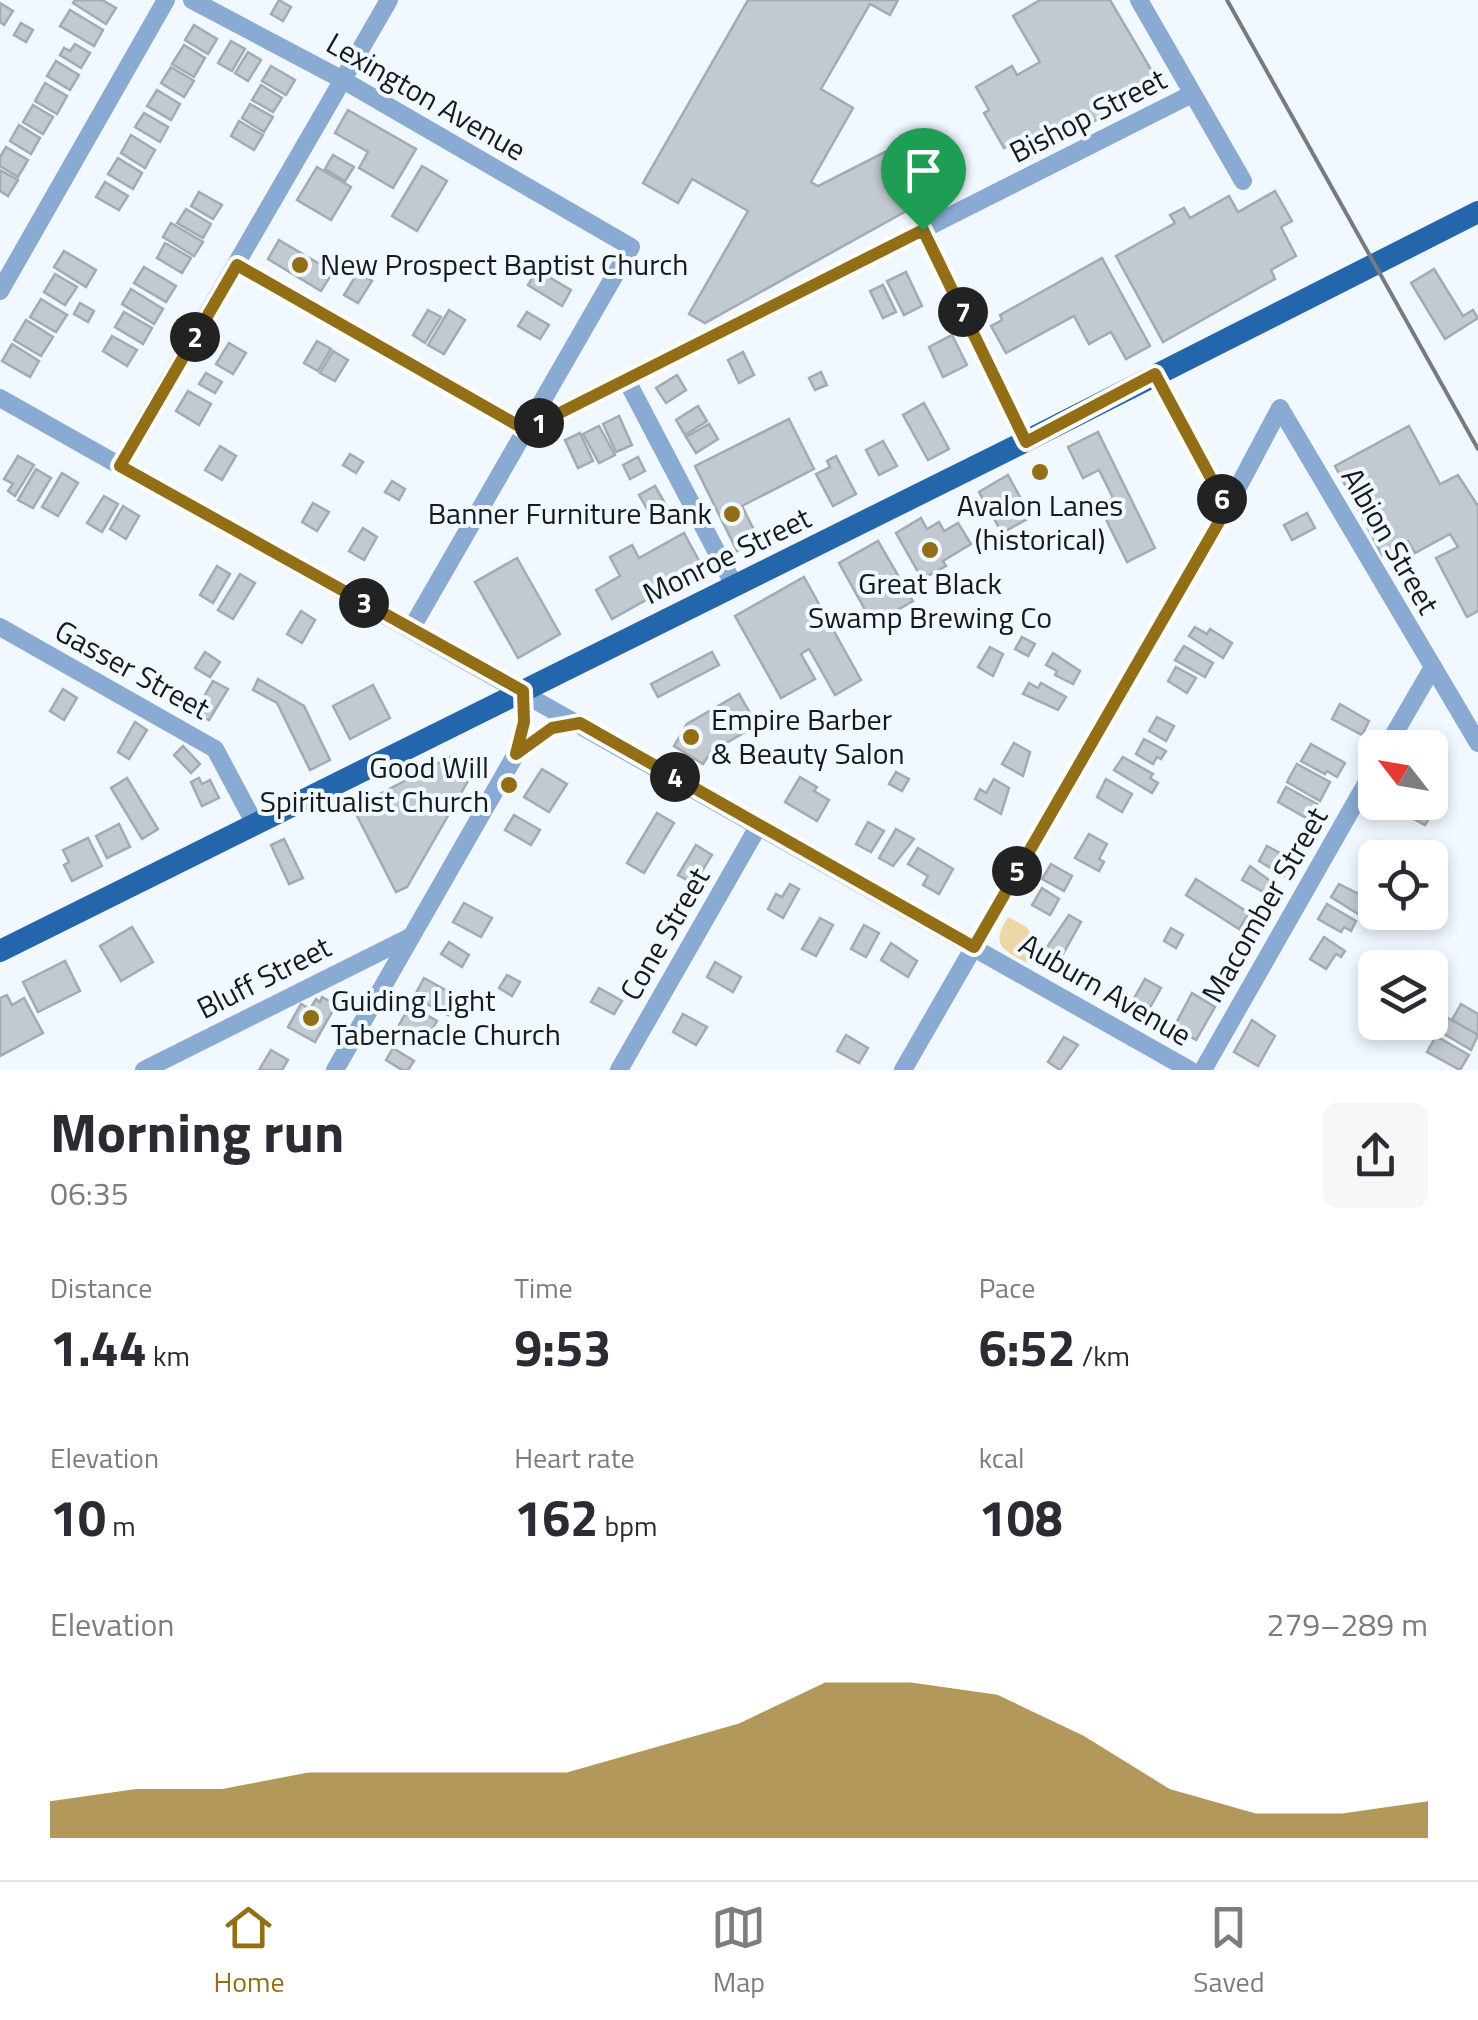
<!DOCTYPE html>
<html lang="en">
<head>
<meta charset="utf-8">
<style>
  :root { --surface:#fff; --page:#f7f7f7; --text:#2b2b33; --muted:#7c7c81; --line:#e1e1e2; --accent:#926f16 }
  body { margin:0; font-family:"Titillium Web",sans-serif; background:var(--page); color:var(--text); height:100vh; display:flex; flex-direction:column; font-size:38px; white-space:nowrap }
  * { box-sizing:border-box; margin:0 }
  p { font-size:32px; color:var(--muted) }
  .icon { flex:none; width:55px; height:55px; fill:none; stroke:currentColor; stroke-width:2; stroke-linecap:round; stroke-linejoin:round }
  .map { position:relative; height:1070px; overflow:hidden }
  .panel { display:flex; flex-direction:column; background:var(--surface); flex:1 }
  .panel>* { flex:none }
  .needle { width:65px; rotate:301deg }
  .buttons { position:absolute; left:1358px; top:730px; display:grid; gap:20px }
  .buttons a { display:grid; place-items:center; width:90px; height:90px; border-radius:15px; background:var(--surface); box-shadow:0 5px 15px #0003; font-size:50px }
  .pin { position:absolute; display:grid; place-items:center; width:85px; height:85px; color:#fff; margin:-102px -42px; border-radius:50% 50% 50% 0; rotate:-45deg; box-shadow:0 0 10px #0007 }
  .pin .icon { rotate:45deg }
  .km { position:absolute; width:50px; height:50px; margin:-25px; border-radius:50%; background:#222; color:#fff; font-size:28px; line-height:50px; text-align:center }
  .round { display:grid; place-items:center; flex:none; width:105px; height:105px; border-radius:15px; background:var(--page) }
  .overview { display:flex; align-items:center; justify-content:space-between; height:170px; padding:0 50px }
  h1 { font-size:55px; font-weight:700; line-height:75px }
  .stats { display:grid; grid-template-columns:repeat(3,1fr); gap:15px; height:170px; padding:10px 50px }
  .stats div { display:grid; align-content:center }
  .stats b { font-size:50px; font-weight:700 }
  .stats small { font-size:28px; font-weight:400 }
  .stats p { font-size:28px }
  .chart { height:280px; padding:20px 50px }
  .chart p { display:flex; justify-content:space-between }
  .chart svg { width:100%; height:180px; margin-top:10px; fill:var(--accent); opacity:.7 }
  .menu { display:flex; justify-content:space-around; align-items:center; height:140px; border-top:2px solid var(--line); background:var(--surface); font-size:28px; color:var(--muted) }
  .menu a { display:grid; justify-items:center; gap:5px }
  .menu .on { color:var(--accent) }
  .map>svg:first-child { display:block }
</style>
</head>
<body>
<div class="map">
<svg width="1478" height="1070" viewBox="0 0 1478 1070">
  <rect width="100%" height="100%" fill="#f2f8ff"/>
  <!-- green -->
  <path fill="#eed7a7" d="M1008 917 1027 927 1037 947 1027 963C1002 949 990 946 1008 917Z"/>
  <!-- building -->
  <g fill="#c2c9d1" stroke="#a4aab2" stroke-width="2.5">
    <path d="M75 0H102L116 8 106 24 73 3Z"/>
    <path d="M279 0 291 7 283 21 271 14Z"/>
    <path d="M748 0H898L890 15 870 4 821 89 853 108 811 182 818 186 887 151 917 205 705 323 689 314 748 211 692 179 678 203 643 183Z"/>
    <path d="M1040 0H1110L1159 83 1021 164 1010 145 1004 148 984 113 989 110 976 87 1012 66 1017 75 1040 62 1013 16Z"/>
    <path d="M0 3 13 11 4 25 0 22Z"/>
    <path d="M70 10 103 30 94 46 60 26Z"/>
    <path d="M21 23 33 30 26 42 14 35Z"/>
    <path d="M194 25 217 39 208 54 185 40Z"/>
    <path d="M231 41 245 49 232 71 218 63Z"/>
    <path d="M75 44 90 53 81 68 60 55 64 48 70 51Z"/>
    <path d="M184 45 205 58 194 77 172 64Z"/>
    <path d="M248 52 261 60 248 81 235 73Z"/>
    <path d="M56 61 79 75 70 90 47 76Z"/>
    <path d="M271 66 295 80 286 95 262 81Z"/>
    <path d="M171 67 194 81 184 97 161 83Z"/>
    <path d="M45 83 67 96 57 114 35 101Z"/>
    <path d="M261 85 282 98 273 112 252 100Z"/>
    <path d="M157 90 180 104 171 120 147 106Z"/>
    <path d="M250 104 273 117 264 132 242 118Z"/>
    <path d="M33 105 53 117 43 134 23 122Z"/>
    <path d="M348 110 416 149 393 188 359 168 368 152 335 133Z"/>
    <path d="M144 113 168 127 160 142 135 127Z"/>
    <path d="M239 121 263 135 254 150 231 136Z"/>
    <path d="M19 125 40 138 31 154 10 141Z"/>
    <path d="M131 135 155 150 145 168 121 153Z"/>
    <path d="M6 147 28 160 18 177 0 166V157Z"/>
    <path d="M333 155 354 167 345 181 325 169Z"/>
    <path d="M118 158 142 173 133 189 108 174Z"/>
    <path d="M422 166 447 181 417 231 392 216Z"/>
    <path d="M317 167 351 187 331 220 297 200Z"/>
    <path d="M0 170 18 180 8 196 0 191Z"/>
    <path d="M105 182 128 196 119 210 96 197Z"/>
    <path d="M1275 191 1292 221 1281 227 1296 256 1271 270 1275 279 1163 342 1116 256 1175 223 1170 215 1184 208 1190 218 1229 196 1238 212Z"/>
    <path d="M199 192 222 205 213 219 191 206Z"/>
    <path d="M186 209 211 224 203 238 177 223Z"/>
    <path d="M171 223 203 242 194 256 163 237Z"/>
    <path d="M279 240 333 272 321 291 268 259Z"/>
    <path d="M165 243 191 258 182 273 157 258Z"/>
    <path d="M64 251 96 270 86 287 54 267Z"/>
    <path d="M1102 258 1150 346 1126 359 1111 332 1089 344 1074 316 1006 353 991 326 1002 320 1000 315Z"/>
    <path d="M144 267 176 286 166 302 134 283Z"/>
    <path d="M1434 269 1463 316 1473 310 1478 318 1445 339 1411 283Z"/>
    <path d="M537 270 571 290 562 306 528 285Z"/>
    <path d="M358 272 372 281 358 303 344 295Z"/>
    <path d="M906 272 922 306 904 315 887 281Z"/>
    <path d="M55 274 77 287 65 305 44 292Z"/>
    <path d="M883 285 896 312 883 318 870 291Z"/>
    <path d="M131 289 163 309 154 324 122 304Z"/>
    <path d="M41 299 67 315 56 332 30 317Z"/>
    <path d="M80 303 94 311 88 322 74 314Z"/>
    <path d="M428 310 441 317 425 343 413 335Z"/>
    <path d="M449 310 465 320 444 354 428 345Z"/>
    <path d="M124 312 152 328 143 344 115 327Z"/>
    <path d="M527 312 549 325 540 339 518 326Z"/>
    <path d="M26 320 53 337 41 356 14 340Z"/>
    <path d="M952 335 967 365 943 377 929 347Z"/>
    <path d="M112 336 137 350 127 366 103 351Z"/>
    <path d="M317 341 331 349 318 371 304 363Z"/>
    <path d="M229 343 246 353 233 374 216 364Z"/>
    <path d="M12 344 39 361 30 377 2 361Z"/>
    <path d="M333 351 348 360 335 381 320 373Z"/>
    <path d="M743 352 754 375 739 383 728 360Z"/>
    <path d="M821 372 827 385 815 390 809 378Z"/>
    <path d="M206 373 222 382 215 393 199 384Z"/>
    <path d="M677 375 686 390 666 403 656 388Z"/>
    <path d="M188 391 211 404 199 425 176 411Z"/>
    <path d="M924 403 949 449 928 460 903 415Z"/>
    <path d="M698 406 707 421 685 435 676 420Z"/>
    <path d="M619 416 632 445 616 452 603 424Z"/>
    <path d="M789 419 814 469 742 506 759 540 737 551 695 466Z"/>
    <path d="M709 424 718 439 696 453 686 437Z"/>
    <path d="M599 426 615 455 599 463 583 434Z"/>
    <path d="M1409 426 1440 484 1458 475 1478 506V611L1467 617 1436 558 1458 547 1450 534 1415 553 1408 541 1382 555 1335 466Z"/>
    <path d="M1098 432 1155 548 1127 562 1099 505 1113 498 1099 470 1083 478 1068 447Z"/>
    <path d="M580 433 593 461 578 468 565 440Z"/>
    <path d="M883 441 897 466 879 475 866 450Z"/>
    <path d="M220 446 236 456 222 480 205 470Z"/>
    <path d="M350 454 363 462 356 473 343 465Z"/>
    <path d="M18 456 34 465 15 496 8 491 13 484 4 479Z"/>
    <path d="M836 456 856 494 833 506 816 474 830 467 827 461Z"/>
    <path d="M638 457 645 471 630 479 623 465Z"/>
    <path d="M36 469 51 478 33 508 18 500Z"/>
    <path d="M62 473 78 483 58 516 42 507Z"/>
    <path d="M1008 475 1031 517 1002 533 979 492Z"/>
    <path d="M392 481 405 489 399 500 385 492Z"/>
    <path d="M655 486 666 505 650 514 639 495Z"/>
    <path d="M104 496 118 504 102 532 87 523Z"/>
    <path d="M313 503 329 512 317 531 302 522Z"/>
    <path d="M123 506 139 516 126 539 110 529Z"/>
    <path d="M1307 513 1315 528 1292 540 1284 525Z"/>
    <path d="M921 518 927 529 939 522 944 531 958 523 971 544 943 561 946 566 922 579 896 533Z"/>
    <path d="M363 528 377 537 364 560 349 551Z"/>
    <path d="M684 533 703 568 612 619 596 590 620 576 610 557 632 545 639 558Z"/>
    <path d="M878 541 913 601 873 624 839 563Z"/>
    <path d="M517 558 560 634 518 658 475 582Z"/>
    <path d="M217 566 230 574 213 603 200 595Z"/>
    <path d="M240 574 255 583 233 619 218 610Z"/>
    <path d="M804 577 861 680 835 695 809 649 801 654 815 679 781 698 735 616Z"/>
    <path d="M301 611 315 620 302 643 287 634Z"/>
    <path d="M1195 627 1207 634 1210 629 1232 643 1223 658 1189 636Z"/>
    <path d="M1022 637 1035 644 1028 656 1015 649Z"/>
    <path d="M1184 646 1213 663 1205 677 1175 660Z"/>
    <path d="M990 647 1003 654 993 676 978 667Z"/>
    <path d="M205 652 220 662 210 677 195 668Z"/>
    <path d="M712 652 719 665 658 697 651 684Z"/>
    <path d="M1053 653 1080 671 1073 684 1055 675 1057 671 1046 665Z"/>
    <path d="M1176 667 1196 678 1187 693 1168 681Z"/>
    <path d="M258 679 304 706 330 760 310 770 277 703 253 690Z"/>
    <path d="M213 681 228 689 209 720 195 712Z"/>
    <path d="M1029 683 1038 688 1041 683 1066 697 1058 710 1023 694Z"/>
    <path d="M373 685 390 718 350 739 333 706Z"/>
    <path d="M63 689 77 698 64 720 50 711Z"/>
    <path d="M739 694 757 725 711 752 703 764 674 746 687 724Z"/>
    <path d="M1340 704 1369 721 1362 735 1332 719Z"/>
    <path d="M1157 717 1174 726 1166 741 1149 731Z"/>
    <path d="M135 722 147 730 129 759 118 752Z"/>
    <path d="M1144 739 1166 751 1161 759 1157 757 1153 764 1136 754Z"/>
    <path d="M1014 743 1030 752 1023 776 1002 764Z"/>
    <path d="M846 744 857 750 850 762 839 756Z"/>
    <path d="M1311 744 1345 763 1337 777 1327 771 1325 774 1301 761Z"/>
    <path d="M183 746 200 764 191 773 174 755Z"/>
    <path d="M454 755 476 767 407 887 396 892 353 808Z"/>
    <path d="M1123 757 1153 774 1150 778 1158 783 1152 793 1114 770Z"/>
    <path d="M1297 764 1330 782 1320 801 1287 782Z"/>
    <path d="M542 769 567 784 549 812 524 797Z"/>
    <path d="M896 772 909 779 902 791 889 784Z"/>
    <path d="M800 777 817 787 814 791 829 800 817 821 785 802Z"/>
    <path d="M127 778 158 829 142 839 111 788Z"/>
    <path d="M199 778 202 784 210 780 219 798 202 806 191 782Z"/>
    <path d="M994 779 1009 788 1001 814 975 799 980 789 986 793Z"/>
    <path d="M1106 779 1132 794 1122 812 1097 797Z"/>
    <path d="M1430 781 1445 790 1425 825 1412 818 1415 813 1401 804 1430 802Z"/>
    <path d="M1286 787 1317 804 1308 819 1278 802Z"/>
    <path d="M657 813 674 823 644 873 627 863Z"/>
    <path d="M514 815 540 830 531 845 505 830Z"/>
    <path d="M868 822 884 831 871 852 856 844Z"/>
    <path d="M119 824 130 847 107 858 96 836Z"/>
    <path d="M896 829 914 839 893 866 879 858Z"/>
    <path d="M1089 834 1107 844 1099 859 1104 862 1099 871 1075 858Z"/>
    <path d="M88 838 102 866 72 881 64 865 69 862 63 850Z"/>
    <path d="M284 839 303 878 289 884 271 845Z"/>
    <path d="M696 845 712 855 694 884 678 875Z"/>
    <path d="M1267 846 1293 860 1284 876 1259 861Z"/>
    <path d="M918 848 953 869 939 894 923 885 928 876 908 864Z"/>
    <path d="M1051 864 1072 876 1064 891 1042 879Z"/>
    <path d="M1250 866 1273 883 1267 894 1242 880Z"/>
    <path d="M1196 879 1249 913 1239 929 1186 895Z"/>
    <path d="M790 884 799 889 783 918 768 909 776 894 782 897Z"/>
    <path d="M1339 884 1375 902 1370 915 1360 910 1358 914 1331 897Z"/>
    <path d="M1042 888 1059 899 1050 915 1032 905Z"/>
    <path d="M464 903 492 918 481 937 453 922Z"/>
    <path d="M1327 904 1356 921 1351 931 1344 927 1341 932 1318 919Z"/>
    <path d="M1069 915 1081 922 1063 954 1056 950 1054 955 1045 950Z"/>
    <path d="M820 918 833 925 816 956 802 949Z"/>
    <path d="M864 925 879 933 866 957 851 949Z"/>
    <path d="M132 927 153 962 121 981 100 946Z"/>
    <path d="M1171 928 1183 935 1176 948 1164 941Z"/>
    <path d="M1324 937 1345 951 1341 957 1336 954 1326 969 1310 959Z"/>
    <path d="M449 942 469 955 462 967 441 954Z"/>
    <path d="M891 943 917 961 908 977 881 960Z"/>
    <path d="M65 961 80 991 38 1012 23 982Z"/>
    <path d="M715 962 741 977 733 992 707 977Z"/>
    <path d="M507 975 520 982 512 996 499 988Z"/>
    <path d="M424 978 458 997 448 1015 414 997Z"/>
    <path d="M1145 979 1161 988 1149 1009 1133 1000Z"/>
    <path d="M599 988 622 1001 614 1014 591 1002Z"/>
    <path d="M1192 993 1215 1007 1196 1040 1174 1027Z"/>
    <path d="M7 995 12 1005 24 998 43 1033 0 1056V998Z"/>
    <path d="M322 997 336 1005 315 1042 288 1027 301 1004 310 1009 316 999 320 1002Z"/>
    <path d="M1461 1004 1478 1014V1035L1452 1020Z"/>
    <path d="M410 1005 437 1021 426 1040 399 1025Z"/>
    <path d="M683 1014 707 1027 696 1045 673 1032Z"/>
    <path d="M1448 1018 1478 1035 1471 1050 1441 1032Z"/>
    <path d="M1252 1020 1275 1036 1258 1066 1234 1052Z"/>
    <path d="M846 1035 868 1048 859 1063 837 1051Z"/>
    <path d="M1436 1036 1469 1055 1460 1070 1427 1052Z"/>
    <path d="M1064 1037 1078 1045 1060 1070 1048 1062Z"/>
    <path d="M393 1048 414 1061 408 1070H402L386 1060Z"/>
    <path d="M271 1050 288 1060 282 1070H259Z"/>
  </g>
  <g fill="none" stroke-linecap="round" stroke-linejoin="round">
    <!-- minor -->
    <g stroke="#89aad2" stroke-width="18">
      <path d="M192 0 343 80 631 247 411 629"/>
      <path d="M1139 0 1243 181"/>
      <path d="M923 230 1026 441"/>
      <path d="M237 265 525 430 1192 94"/>
      <path d="M0 291 166 0"/>
      <path d="M1155 374 1227 508"/>
      <path d="M626 379 734 585"/>
      <path d="M0 398 1190 1070"/>
      <path d="M119 466 389 0"/>
      <path d="M0 627 215 749 255 824"/>
      <path d="M1386 748 1433 667"/>
      <path d="M516 754 552 728 580 723"/>
      <path d="M144 1070 410 937"/>
      <path d="M335 1070 516 754 524 722 523 691"/>
      <path d="M619 1070 759 825"/>
      <path d="M903 1070 1227 508 1280 408 1478 743"/>
      <path d="M1203 1070 1375 768"/>
    </g>
    <!-- major -->
    <path stroke="#2466ac" stroke-width="22" d="M0 951 1014 447 1478 212"/>
    <!-- rail -->
    <path stroke="#777b80" stroke-width="4" d="M1227 0 1478 449"/>
  </g>
  <g fill="none" stroke-linecap="round" stroke-linejoin="round">
    <defs>
      <path id="route" d="M923 230 1026 442 1155 374 1227 508 974 947 580 723 552 728 516 754 524 722 523 691 120 466 237 265 526 430Z"/>
    </defs>
    <!-- route casing -->
    <use href="#route" stroke="#fff" stroke-width="20"/>
    <!-- route -->
    <use href="#route" stroke="#926f16" stroke-width="12"/>
  </g>
  <!-- markers -->
  <g fill="#926f16" stroke="#f2f8ff" stroke-width="4">
    <circle cx="300" cy="265" r="10"/>
    <circle cx="1040" cy="472" r="10"/>
    <circle cx="732" cy="514" r="10"/>
    <circle cx="930" cy="550" r="10"/>
    <circle cx="691" cy="737" r="10"/>
    <circle cx="509" cy="785" r="10"/>
    <circle cx="311" cy="1018" r="10"/>
  </g>
  <g text-anchor="middle" stroke-width="8" stroke-linejoin="round" paint-order="stroke">
    <!-- street labels -->
    <g font-size="30" fill="#171a1d" stroke="#f2f8ff">
      <text transform="translate(426 97) rotate(30)" y="10">Lexington Avenue</text>
      <text transform="translate(1088 116) rotate(-27)" y="10">Bishop Street</text>
      <text transform="translate(1390 541) rotate(60)" y="10">Albion Street</text>
      <text transform="translate(727 556) rotate(-26)" y="10">Monroe Street</text>
      <text transform="translate(132 670) rotate(29)" y="10">Gasser Street</text>
      <text transform="translate(1265 905) rotate(-60)" y="10">Macomber Street</text>
      <text transform="translate(665 934) rotate(-60)" y="10">Cone Street</text>
      <text transform="translate(264 978) rotate(-27)" y="10">Bluff Street</text>
      <text transform="translate(1105 990) rotate(30)" y="10">Auburn Avenue</text>
    </g>
    <!-- poi labels -->
    <g font-size="30" fill="#171a1d" stroke="#f2f8ff" text-anchor="start">
      <text x="320" y="275">New Prospect Baptist Church</text>
      <text x="1040" y="516" text-anchor="middle">Avalon Lanes<tspan x="1040" dy="34">(historical)</tspan></text>
      <text x="712" y="524" text-anchor="end">Banner Furniture Bank</text>
      <text x="930" y="594" text-anchor="middle">Great Black<tspan x="930" dy="34">Swamp Brewing Co</tspan></text>
      <text x="711" y="730">Empire Barber<tspan x="711" dy="34">&amp; Beauty Salon</tspan></text>
      <text x="489" y="778" text-anchor="end">Good Will<tspan x="489" dy="34">Spiritualist Church</tspan></text>
      <text x="331" y="1011">Guiding Light<tspan x="331" dy="34">Tabernacle Church</tspan></text>
    </g>
  </g>
</svg>
<div class="buttons">
<a><svg class="needle" viewBox="-14 -14 28 28"><path d="M0-13l5 13h-10z" fill="#e53935"/><path d="M0 13l5-13h-10z" fill="#7c7c81"/></svg></a>
<a><svg class="icon" aria-label="locate" viewBox="0 0 24 24"><circle cx="12" cy="12" r="6"/><path d="M12 2v4M12 18v4M2 12h4M18 12h4"/></svg></a>
<a><svg class="icon" aria-label="layers" viewBox="0 0 24 24"><path d="M12 4l9 5-9 5-9-5zM3 14l9 5 9-5"/></svg></a>
</div>
<div class="pin" style="left:923px;top:230px;background:#1e9e55"><svg class="icon" aria-label="arrive" viewBox="0 0 24 24"><path d="M6 21V4h12l-3 4 3 4H6"/></svg></div>
<b class="km" style="left:539px;top:423px">1</b>
<b class="km" style="left:195px;top:337px">2</b>
<b class="km" style="left:364px;top:603px">3</b>
<b class="km" style="left:675px;top:777px">4</b>
<b class="km" style="left:1017px;top:871px">5</b>
<b class="km" style="left:1222px;top:499px">6</b>
<b class="km" style="left:963px;top:312px">7</b>
</div>
<section class="panel">
<div class="overview"><div><h1>Morning run</h1><p>06:35</p></div><a class="round"><svg class="icon" aria-label="share" viewBox="0 0 24 24"><path d="M12 15V3M7 8l5-5 5 5M5 13v7h14v-7"/></svg></a></div>
<div class="stats">
<div><p>Distance</p><b>1.44<small> km</small></b></div>
<div><p>Time</p><b>9:53</b></div>
<div><p>Pace</p><b>6:52<small> /km</small></b></div>
</div>
<div class="stats">
<div><p>Elevation</p><b>10<small> m</small></b></div>
<div><p>Heart rate</p><b>162<small> bpm</small></b></div>
<div><p>kcal</p><b>108</b></div>
</div>
<div class="chart"><p><span>Elevation</span>279–289 m</p>
<svg viewBox="0 0 160 44" preserveAspectRatio="none"><path d="M0 44V35L10 32L20 32L30 28L40 28L50 28L60 28L70 22L80 16L90 6L100 6L110 9L120 19L130 32L140 38L150 38L160 35V44z"/></svg>
</div>
</section>
<nav class="menu">
<a class="on"><svg class="icon" aria-label="home" viewBox="0 0 24 24"><path d="M3 11l9-7 9 7M6 9v11h12V9"/></svg>Home</a>
<a><svg class="icon" aria-label="map" viewBox="0 0 24 24"><path d="M3 6l6-2 6 2 6-2v14l-6 2-6-2-6 2zM9 4v14M15 6v14"/></svg>Map</a>
<a><svg class="icon" aria-label="saved" viewBox="0 0 24 24"><path d="M7 4h10v16l-5-4-5 4z"/></svg>Saved</a>
</nav>
</body>
</html>
